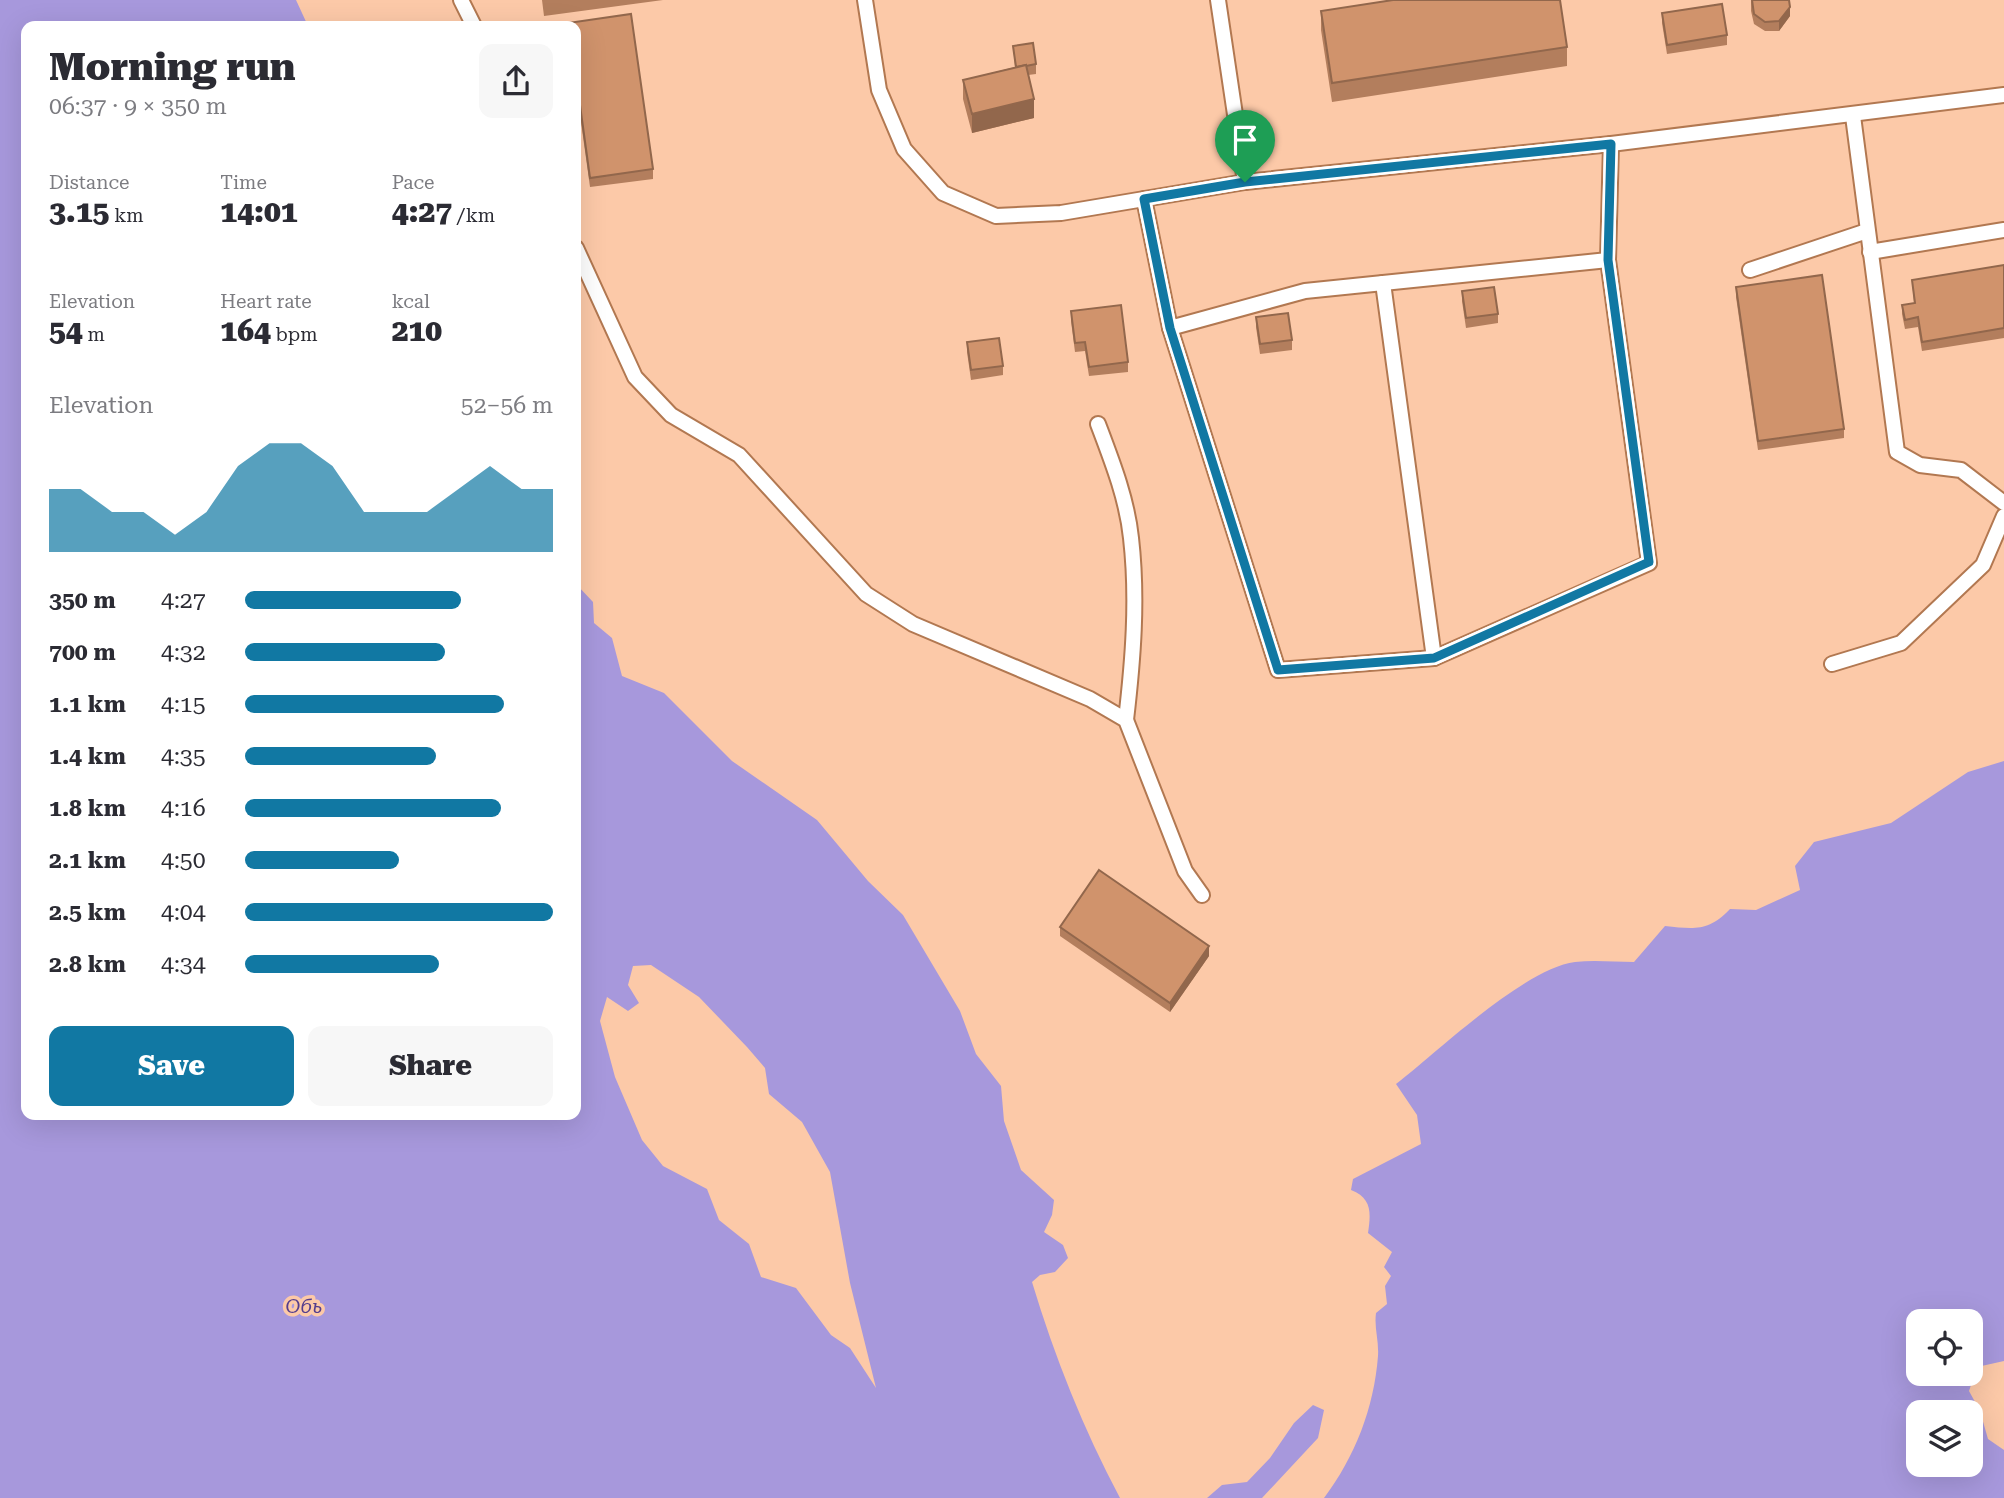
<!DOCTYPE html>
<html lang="en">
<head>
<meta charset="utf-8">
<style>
  :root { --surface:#fff; --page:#f7f7f7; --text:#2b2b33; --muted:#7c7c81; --accent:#1178a3 }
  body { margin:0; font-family:"Roboto Serif",serif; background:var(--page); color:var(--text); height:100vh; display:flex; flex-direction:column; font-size:26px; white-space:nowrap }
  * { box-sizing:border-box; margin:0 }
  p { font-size:23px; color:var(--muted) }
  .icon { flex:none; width:38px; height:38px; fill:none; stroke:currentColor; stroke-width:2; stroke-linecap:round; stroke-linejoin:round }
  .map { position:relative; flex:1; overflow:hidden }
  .details { position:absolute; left:21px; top:21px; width:560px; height:1099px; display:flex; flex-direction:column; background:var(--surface); border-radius:14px; box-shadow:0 7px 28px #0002 }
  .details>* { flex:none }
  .controls { position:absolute; left:1906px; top:1309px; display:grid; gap:14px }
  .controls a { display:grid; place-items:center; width:77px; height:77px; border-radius:14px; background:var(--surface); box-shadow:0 7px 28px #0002; font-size:35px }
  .pin { position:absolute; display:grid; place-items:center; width:60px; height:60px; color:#fff; margin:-72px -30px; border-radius:50% 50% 50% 0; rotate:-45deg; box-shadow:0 0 7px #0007 }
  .pin .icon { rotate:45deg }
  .round { display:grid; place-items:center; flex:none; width:74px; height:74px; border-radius:14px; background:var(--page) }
  .summary { display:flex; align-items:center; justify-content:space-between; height:119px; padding:0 28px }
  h1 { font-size:38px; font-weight:800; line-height:52px }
  .stats { display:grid; grid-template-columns:repeat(3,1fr); gap:10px; height:119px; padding:7px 28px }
  .stats div { display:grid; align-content:center }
  .stats b { font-size:30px; font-weight:800 }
  .stats small { font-size:19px; font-weight:400 }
  .stats p { font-size:19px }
  .chart { height:196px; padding:14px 28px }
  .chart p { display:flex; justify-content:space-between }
  .chart svg { width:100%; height:126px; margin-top:7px; fill:var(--accent); opacity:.7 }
  .cta { display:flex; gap:14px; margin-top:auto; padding:14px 28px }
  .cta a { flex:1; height:80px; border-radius:14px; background:var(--accent); color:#fff; font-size:28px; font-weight:800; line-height:80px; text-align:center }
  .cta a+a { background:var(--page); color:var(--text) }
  ul { padding:0 28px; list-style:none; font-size:23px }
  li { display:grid; grid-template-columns:112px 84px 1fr; align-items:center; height:52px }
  li i { height:18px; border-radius:9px; background:var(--accent) }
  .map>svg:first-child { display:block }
</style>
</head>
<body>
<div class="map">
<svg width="2004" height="1498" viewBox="0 0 2004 1498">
  <rect width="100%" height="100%" fill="#fcc9a8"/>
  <!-- water -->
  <g fill="#a798dc" fill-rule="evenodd">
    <path d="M0 0H296L308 26H26V1115H576V584L593 602 594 623 612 638 622 676 664 693 732 761 817 820 868 881 903 915 960 1011 976 1054 1001 1086 1004 1121 1021 1170 1054 1200 1052 1215 1044 1232 1063 1245 1068 1258 1055 1272 1040 1275 1032 1282C1055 1358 1083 1428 1120 1498H0ZM651 965 699 997 747 1047 765 1068 769 1094 802 1122 830 1172 850 1283 876 1388 850 1348 831 1335 796 1288 761 1277 749 1244 719 1220 707 1189 663 1166 642 1140 615 1077 600 1021 607 997 628 1011 639 1003 628 985 633 966Z"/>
    <path d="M2004 761V1361L1977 1367 1969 1391 1980 1411 1988 1439 2004 1450V1498H1324C1355 1457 1374 1408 1378 1356 1379 1340 1374 1328 1376 1313L1387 1304 1385 1286 1391 1276 1384 1267 1392 1252 1368 1233C1371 1213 1372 1198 1351 1190L1353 1179 1421 1144 1417 1115 1396 1084C1439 1051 1523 969 1575 962 1594 960 1615 962 1634 962L1665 926C1694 929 1708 932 1730 909L1756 910 1800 890 1795 866 1814 842 1891 823 1968 772ZM1970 1321V1374H1918V1321ZM1970 1412V1465H1918V1412Z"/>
    <path d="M1313 1405 1324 1410 1318 1438 1262 1498H1207L1222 1485 1247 1482 1270 1458 1294 1423Z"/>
  </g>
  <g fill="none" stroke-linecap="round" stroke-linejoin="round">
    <defs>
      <g id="service">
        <path d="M461 0 474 26"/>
        <path d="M865 0 879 90 904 149 943 193 996 216 1061 213 1245 182 1611 144 2004 95"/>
        <path d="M1218 0 1245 182"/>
        <path d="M1853 116 1897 452 1920 465 1961 470 2004 503"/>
        <path d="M1144 199 1170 328 1278 670 1434 658 1649 563 1608 260 1611 144"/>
        <path d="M576 248 635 377 671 415 739 455 866 594 913 624 1090 699 1126 720 1185 871 1202 895"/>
        <path d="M1870 252 2004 230"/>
        <path d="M1750 270 1867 231"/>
        <path d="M1383 283 1434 658"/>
        <path d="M1170 328 1305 291 1608 260"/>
        <path d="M1098 424C1112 461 1127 499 1131 538 1138 599 1133 660 1126 720"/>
        <path d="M1832 664 1901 643 1983 565 2004 516"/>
      </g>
    </defs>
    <!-- service casing -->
    <use href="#service" stroke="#b27851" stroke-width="18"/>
    <!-- service -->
    <use href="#service" stroke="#fff" stroke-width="14"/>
  </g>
  <!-- wall -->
  <g fill="#b37e5d">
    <path d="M542 0H663L544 16Z"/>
    <path d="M1751 1 1790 16 1779 31H1765L1754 24 1751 11Z"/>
    <path d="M1321 11 1567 47V66L1332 102 1321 30Z"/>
    <path d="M1662 13 1727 35V45L1667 54 1662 23Z"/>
    <path d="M576 26 653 169V179L590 187 576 86Z"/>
    <path d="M1013 46 1036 64V74L1028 75 1034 118 972 133 963 99V80L1015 67Z"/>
    <path d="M2004 265V338L1922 351 1918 327 1905 329 1902 314V305L1914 303 1912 280Z"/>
    <path d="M1736 287 1844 429V438L1758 450 1736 297Z"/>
    <path d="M1462 291 1498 314V323L1466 328 1462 301Z"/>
    <path d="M1071 311 1128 362V372L1089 376 1085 351 1075 352 1071 321Z"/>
    <path d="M1256 317 1292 340V350L1260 354 1256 327Z"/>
    <path d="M967 342 1003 366V375L971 380 967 352Z"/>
    <path d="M1060 927 1209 956 1170 1012 1060 936Z"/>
  </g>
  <!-- shaded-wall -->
  <g fill="#92674c">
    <path d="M1790 7V16L1779 31V21Z"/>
    <path d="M1034 99V118L972 133V114Z"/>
    <path d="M1209 946V956L1170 1012V1003Z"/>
  </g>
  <!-- building -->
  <g fill="#d0936c" stroke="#92674c" stroke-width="2">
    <path d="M1393 0H1560L1567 47 1332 83 1321 11Z"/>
    <path d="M1752 0H1789L1790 7 1779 21 1765 22 1754 14Z"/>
    <path d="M1722 4 1727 35 1667 45 1662 13Z"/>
    <path d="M631 14 653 169 590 178 576 76V26H569L568 23Z"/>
    <path d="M1033 43 1036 64 1026 66V65L1016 67 1013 46Z"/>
    <path d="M1026 65 1034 99 972 114 963 80Z"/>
    <path d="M2004 265V328L1922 342 1918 317 1905 320 1902 305 1915 303 1912 280Z"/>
    <path d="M1822 275 1844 429 1758 441 1736 287Z"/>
    <path d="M1494 287 1498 314 1466 318 1462 291Z"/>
    <path d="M1121 305 1128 362 1089 367 1085 342 1075 343 1071 311Z"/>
    <path d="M1288 313 1292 340 1260 344 1256 317Z"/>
    <path d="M999 338 1003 366 971 370 967 342Z"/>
    <path d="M1099 870 1209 946 1170 1003 1060 927Z"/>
  </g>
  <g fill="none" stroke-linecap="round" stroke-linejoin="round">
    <defs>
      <path id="route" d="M1611 144 1608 260 1649 562 1434 658 1278 670 1170 328 1144 199 1245 182Z"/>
    </defs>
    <!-- route casing -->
    <use href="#route" stroke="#fff" stroke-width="14"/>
    <!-- route -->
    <use href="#route" stroke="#1178a3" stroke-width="9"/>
  </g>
  <g text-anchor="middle" stroke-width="7" stroke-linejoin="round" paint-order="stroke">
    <!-- water labels -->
    <g font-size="19" font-style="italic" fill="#543d8d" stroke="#fcc9a8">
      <text x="304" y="1313">Обь</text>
    </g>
  </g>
</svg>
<div class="controls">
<a><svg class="icon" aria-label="locate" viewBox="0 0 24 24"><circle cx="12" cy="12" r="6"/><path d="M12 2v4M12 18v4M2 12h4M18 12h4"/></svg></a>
<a><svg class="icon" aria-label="layers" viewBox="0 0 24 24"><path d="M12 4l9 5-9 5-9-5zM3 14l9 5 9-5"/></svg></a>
</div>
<div class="pin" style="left:1245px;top:182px;background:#1e9e55"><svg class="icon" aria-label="arrive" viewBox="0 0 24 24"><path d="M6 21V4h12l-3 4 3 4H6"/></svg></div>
<section class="details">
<div class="summary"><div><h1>Morning run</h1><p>06:37 · 9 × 350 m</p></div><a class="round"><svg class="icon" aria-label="share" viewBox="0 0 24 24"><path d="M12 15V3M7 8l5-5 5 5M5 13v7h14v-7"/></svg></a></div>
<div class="stats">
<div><p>Distance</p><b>3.15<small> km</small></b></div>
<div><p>Time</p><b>14:01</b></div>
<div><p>Pace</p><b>4:27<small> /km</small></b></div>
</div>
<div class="stats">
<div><p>Elevation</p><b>54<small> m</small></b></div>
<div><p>Heart rate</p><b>164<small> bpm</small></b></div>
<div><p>kcal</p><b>210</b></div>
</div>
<div class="chart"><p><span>Elevation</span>52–56 m</p>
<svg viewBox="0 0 160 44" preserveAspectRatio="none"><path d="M0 44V22L10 22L20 30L30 30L40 38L50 30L60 14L70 6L80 6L90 14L100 30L110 30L120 30L130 22L140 14L150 22L160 22V44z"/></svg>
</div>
<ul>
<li><b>350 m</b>4:27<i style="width:70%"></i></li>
<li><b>700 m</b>4:32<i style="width:65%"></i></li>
<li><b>1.1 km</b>4:15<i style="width:84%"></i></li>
<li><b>1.4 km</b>4:35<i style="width:62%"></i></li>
<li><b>1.8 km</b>4:16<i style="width:83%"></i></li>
<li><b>2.1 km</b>4:50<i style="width:50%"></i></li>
<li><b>2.5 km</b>4:04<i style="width:100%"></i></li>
<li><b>2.8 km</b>4:34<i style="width:63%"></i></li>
</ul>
<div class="cta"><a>Save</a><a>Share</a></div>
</section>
</div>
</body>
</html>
